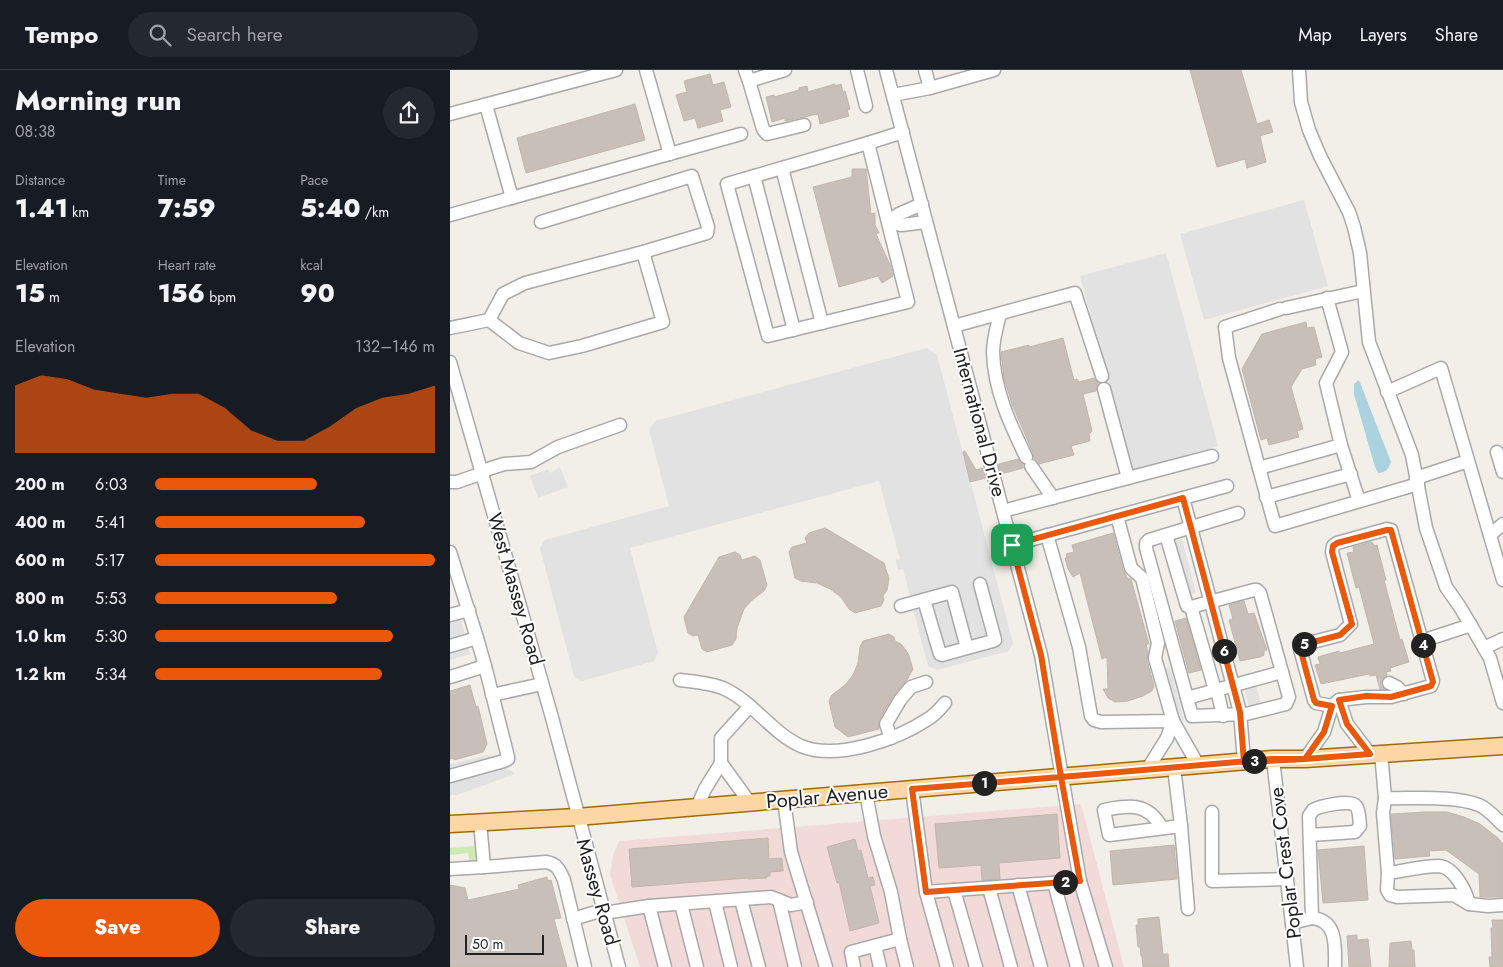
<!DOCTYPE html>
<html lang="en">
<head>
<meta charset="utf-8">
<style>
  :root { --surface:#171b24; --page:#242831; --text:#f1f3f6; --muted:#9ea1a6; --line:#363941; --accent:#ea580c }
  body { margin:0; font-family:Jost,sans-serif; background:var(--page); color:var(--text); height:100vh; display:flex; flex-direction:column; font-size:19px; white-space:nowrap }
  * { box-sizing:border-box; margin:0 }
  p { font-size:16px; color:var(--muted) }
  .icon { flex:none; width:28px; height:28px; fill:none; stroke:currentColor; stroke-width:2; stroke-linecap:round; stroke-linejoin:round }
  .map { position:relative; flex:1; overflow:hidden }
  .side { display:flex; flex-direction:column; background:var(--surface); width:450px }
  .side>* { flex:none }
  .scale { position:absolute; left:15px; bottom:12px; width:79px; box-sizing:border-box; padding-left:5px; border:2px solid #222; border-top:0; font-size:14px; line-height:18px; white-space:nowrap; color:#222; -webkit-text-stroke:4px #fff; paint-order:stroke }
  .pin { position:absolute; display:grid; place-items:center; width:42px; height:42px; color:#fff; margin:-21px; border-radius:10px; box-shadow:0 2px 8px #0006 }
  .km { position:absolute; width:25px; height:25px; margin:-12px; border-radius:50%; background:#222; color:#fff; font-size:14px; line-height:25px; text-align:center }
  .round { display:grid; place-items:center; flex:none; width:52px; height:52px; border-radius:26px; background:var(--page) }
  .head { display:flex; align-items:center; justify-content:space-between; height:85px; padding:0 15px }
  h1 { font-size:28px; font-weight:800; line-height:38px }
  .figures { display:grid; grid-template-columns:repeat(3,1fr); gap:8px; height:85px; padding:5px 15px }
  .figures div { display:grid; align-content:center }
  .figures b { font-size:25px; font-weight:800 }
  .figures small { font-size:14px; font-weight:400 }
  .figures p { font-size:14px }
  .chart { height:140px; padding:10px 15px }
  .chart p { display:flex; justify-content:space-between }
  .chart svg { width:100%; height:90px; margin-top:5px; fill:var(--accent); opacity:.7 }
  .action { display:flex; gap:10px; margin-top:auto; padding:10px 15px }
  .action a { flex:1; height:58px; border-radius:30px; background:var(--accent); color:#fff; font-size:20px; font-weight:800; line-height:58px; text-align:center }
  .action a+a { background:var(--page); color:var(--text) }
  ul { padding:0 15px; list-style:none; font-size:16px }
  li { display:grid; grid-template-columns:80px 60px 1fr; align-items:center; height:38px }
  li i { height:12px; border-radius:6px; background:var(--accent) }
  header { display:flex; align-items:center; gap:30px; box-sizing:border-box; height:70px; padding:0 25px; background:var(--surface); border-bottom:1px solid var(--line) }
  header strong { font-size:24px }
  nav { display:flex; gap:28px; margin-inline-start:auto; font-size:18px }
  .search { width:350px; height:45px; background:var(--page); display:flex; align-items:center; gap:12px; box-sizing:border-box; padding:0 18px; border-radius:28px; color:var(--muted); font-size:19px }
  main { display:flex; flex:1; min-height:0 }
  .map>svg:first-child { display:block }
</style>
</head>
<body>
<header>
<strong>Tempo</strong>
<div class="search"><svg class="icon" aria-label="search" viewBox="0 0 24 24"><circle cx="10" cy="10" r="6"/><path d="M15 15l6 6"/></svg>Search here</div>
<nav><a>Map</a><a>Layers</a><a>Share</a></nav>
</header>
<main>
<section class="side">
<div class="head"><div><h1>Morning run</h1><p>08:38</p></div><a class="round"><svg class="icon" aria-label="share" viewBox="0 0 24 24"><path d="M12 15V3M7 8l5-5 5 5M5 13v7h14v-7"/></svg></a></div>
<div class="figures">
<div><p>Distance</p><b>1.41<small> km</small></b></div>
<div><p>Time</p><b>7:59</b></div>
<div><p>Pace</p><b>5:40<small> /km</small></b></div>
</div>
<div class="figures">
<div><p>Elevation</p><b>15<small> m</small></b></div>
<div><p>Heart rate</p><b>156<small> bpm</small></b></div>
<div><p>kcal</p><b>90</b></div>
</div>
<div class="chart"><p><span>Elevation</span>132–146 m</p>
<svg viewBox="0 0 160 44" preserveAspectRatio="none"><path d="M0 44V11L10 6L20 8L30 13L40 15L50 17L60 15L70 15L80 22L90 33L100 38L110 38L120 31L130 22L140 17L150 15L160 11V44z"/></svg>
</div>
<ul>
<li><b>200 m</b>6:03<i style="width:58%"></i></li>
<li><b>400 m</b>5:41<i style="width:75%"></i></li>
<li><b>600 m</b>5:17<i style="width:100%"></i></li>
<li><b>800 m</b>5:53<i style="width:65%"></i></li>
<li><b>1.0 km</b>5:30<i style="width:85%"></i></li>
<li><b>1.2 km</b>5:34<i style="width:81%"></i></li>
</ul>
<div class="action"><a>Save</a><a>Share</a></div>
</section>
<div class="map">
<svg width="1053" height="897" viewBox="0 0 1053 897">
  <rect width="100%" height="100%" fill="#f2efe9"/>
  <!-- commercial -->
  <path fill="#f2dad9" d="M631 734 674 897H190L160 805 163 785 169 771Z"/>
  <!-- grass -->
  <path fill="#cdebb0" d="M25 776V791H19L18 783 0 785V778Z"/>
  <!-- parking -->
  <g fill="#e2e2e2">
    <path d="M854 130 878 216 754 250 730 164Z"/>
    <path d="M716 183 768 376 682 400 630 206Z"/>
    <path d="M477 278 487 285 563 573 559 581 487 600 478 596 453 499 448 500 446 490 450 489 429 411 180 478 208 583 204 591 132 611 124 606 90 478 95 470 219 436 199 360 205 351Z"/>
    <path d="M110 397 118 417 88 428 80 406 98 399 100 403Z"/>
    <path d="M732 469 746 523 737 525 723 472Z"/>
    <path d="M7 536 20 584 0 590V538Z"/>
    <path d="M720 597 734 650 727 652 712 599Z"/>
    <path d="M806 616 811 634 799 637 794 619Z"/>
    <path d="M38 685 65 704 7 725H0V694Z"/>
  </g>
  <!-- water -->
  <path fill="#aad3df" d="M909 310 941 392C939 398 936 403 928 403L925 397 904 324V314Z"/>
  <!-- building -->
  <g fill="#c7bfb8" stroke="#c4b6ab">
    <path d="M740 0H791L807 54 819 50 823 62 810 66 816 92 797 98 795 89 767 97Z"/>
    <path d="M260 4 263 15 274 12 281 37 270 40 273 51 248 58 245 48 234 51 226 25 237 22 234 11Z"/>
    <path d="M385 14V16L391 14 393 22 395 21 400 39 397 40 399 46 370 54 368 44 335 51V48L322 52 316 27 324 25V27L349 20V18L357 16 358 22Z"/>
    <path d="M185 34 195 70 76 103 67 68Z"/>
    <path d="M402 99H416L421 144 425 143V155L429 163 426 164 440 195 443 206 432 213 428 206 389 217 363 117 402 107Z"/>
    <path d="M856 252 857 258 864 257 872 287 865 289 866 295 852 299 841 317 853 359 847 361 849 367 819 375 817 368 811 370 792 299 812 264Z"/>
    <path d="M613 268 624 310 627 309 629 312 644 308 648 313 646 321 633 324 642 361 639 364 640 371 621 376 624 385 589 394 584 388 583 383 562 334 554 308 551 282 579 275V277Z"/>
    <path d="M515 381 526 400 533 398 536 408 520 412 513 382Z"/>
    <path d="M568 389 573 394V398L551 404 549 394Z"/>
    <path d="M375 458 434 493 439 509 437 520 433 526 434 530 431 536 405 543 399 539 391 527 380 519 367 513 351 511 345 508 339 482 342 477 357 473 355 468 359 463Z"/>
    <path d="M663 463 673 500 678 509H681L699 574 696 575 698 582 697 590 704 616 702 621 693 626 678 631 665 632 658 628 653 619H658L657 587 652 589 630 503 623 507 618 499 615 488 617 487 616 484 624 482 622 475Z"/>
    <path d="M922 472 924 476 927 475 936 510H934L950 570 952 569 959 592 946 596 940 598 941 601 936 602 937 605 932 609 931 613 934 619H930L926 605 920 606 919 604 871 614 865 595 870 594 868 587 889 581 890 583 924 574 909 517 906 518 897 483 904 482 903 477Z"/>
    <path d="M285 482 290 485 292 490 305 486 310 490 317 515 314 521 301 531 294 539 287 558 286 569 282 575 257 582 252 579 248 565 243 566 238 563 234 547 269 487Z"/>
    <path d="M794 531 798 544 804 543 817 580 814 581V585L810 587 790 591 779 550 783 549 779 535Z"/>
    <path d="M736 548 751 600 739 603 725 551Z"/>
    <path d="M439 564 444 567 445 571 451 574 458 583 463 599 457 610 443 626 429 650V659L398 667 385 657 379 631 382 625 396 614 403 605 408 593 410 577 413 571Z"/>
    <path d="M20 615 26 637 28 636 37 674 33 682 4 690V688L0 689V621Z"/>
    <path d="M975 742H997L1014 747 1030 754 1048 768 1053 774V827H1030L1029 804 996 780 979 781 980 786 945 789 941 744Z"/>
    <path d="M607 744 610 788 549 793 550 809 532 810 531 795 489 798 485 754Z"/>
    <path d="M318 768 319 789 332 788 333 801 320 802V806H317V808L298 809V808L182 817 179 779Z"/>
    <path d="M405 769 408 781 411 780 418 808 423 807 425 815 420 816 429 853 400 861 389 812 387 813 377 777Z"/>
    <path d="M724 775 727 809 663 815 660 781Z"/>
    <path d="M914 776 918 830 873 833 868 780Z"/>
    <path d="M97 807 98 811 101 810 111 848 104 849 117 897H0V815L15 818 18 830 65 820 69 819 68 815Z"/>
    <path d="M709 847 713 884H718L719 897H693L692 886H691L690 877H688L686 855H688V849Z"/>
    <path d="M1042 850H1053V897H1040L1039 887H1042L1041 858H1043Z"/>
    <path d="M907 865V870L918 869 921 897H899L897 866Z"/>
    <path d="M961 871 962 880H964L965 897H939L940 873Z"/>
  </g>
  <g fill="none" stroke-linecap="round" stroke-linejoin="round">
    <!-- minor-tunnel -->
    <path stroke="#c8c6c1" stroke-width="12" stroke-dasharray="12 6" stroke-linecap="butt" d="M929 616 939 613"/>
    <defs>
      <g id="minor">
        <path d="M196 0 220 84"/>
        <path d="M295 0 299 11 335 0"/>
        <path d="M407 0 416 36"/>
        <path d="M436 0 591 585 630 811 476 822 462 719"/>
        <path d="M475 0 480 18"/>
        <path d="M849 0 851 32 859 60 870 86 899 142 904 157 910 183 919 272 962 385 976 458 996 517 1010 537 1040 588 1053 633"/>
        <path d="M299 11 313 59 317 64 354 55"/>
        <path d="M443 25 480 18 544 0"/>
        <path d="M36 35 62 128"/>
        <path d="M0 44 166 0"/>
        <path d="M418 73 458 232 318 266 277 114Z"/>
        <path d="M418 73 453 62"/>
        <path d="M332 98 372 253"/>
        <path d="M304 106 344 260"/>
        <path d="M0 145 291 64"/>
        <path d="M438 151 451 155 476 152"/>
        <path d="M438 151 449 144 472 134"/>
        <path d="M836 238 913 221"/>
        <path d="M830 239 775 257 779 288 809 398 891 375 876 313 892 282 877 228"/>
        <path d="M550 244C547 256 543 270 543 282 544 320 560 354 576 387"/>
        <path d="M39 250 69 273 99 283 132 276 213 252 193 182"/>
        <path d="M504 256 625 223 652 306"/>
        <path d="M0 258 39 250 53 224 75 213 193 182 257 163 258 157 242 106 91 152"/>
        <path d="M0 292 101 644 169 897"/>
        <path d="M937 322 991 298 1053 510"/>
        <path d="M891 375 909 431"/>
        <path d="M1047 382 1053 402"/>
        <path d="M581 396 603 428"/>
        <path d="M809 398 825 456 968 414"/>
        <path d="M32 401 54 394 81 392 108 377 170 355"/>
        <path d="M678 408 762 386"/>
        <path d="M966 408 1018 391"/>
        <path d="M0 412H7L33 403"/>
        <path d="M777 416 733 428 790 642 794 691"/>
        <path d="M816 427 901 404"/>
        <path d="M553 441 678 408 654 319"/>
        <path d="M597 465 629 577 641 646 644 650 651 652 723 651 705 588 708 573 692 508 681 498 667 446"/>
        <path d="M716 465 737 536 741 537 804 520H807L810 523 839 627 836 634 796 644 742 646 696 478V473L699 470 788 443"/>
        <path d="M1040 465 1053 454"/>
        <path d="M562 475 733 428"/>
        <path d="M0 482 27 568 0 576"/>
        <path d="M474 530 490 584 492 585 517 578"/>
        <path d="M451 536 502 522 517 578 543 571 545 570 544 566 530 514"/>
        <path d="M741 537 765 620"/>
        <path d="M0 545 19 540"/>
        <path d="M27 568 35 596"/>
        <path d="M972 571 1021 555"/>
        <path d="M1034 578 1053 569"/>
        <path d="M0 607 35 596 58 687V689L54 691 0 706"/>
        <path d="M230 610C245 612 262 613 275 619 304 633 322 663 351 676 387 691 448 669 478 649 485 645 490 639 495 633"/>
        <path d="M939 613 947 617 954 624"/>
        <path d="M767 620 773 646"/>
        <path d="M42 625 92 614"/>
        <path d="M737 628 832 602"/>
        <path d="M882 636 866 633 864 630 850 579 851 575 890 565 901 554 882 482 883 476 887 473 937 459 941 460 983 611 981 616 941 627H916L889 630"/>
        <path d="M723 651 748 695"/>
        <path d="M441 668 436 654 450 630 461 617 476 612"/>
        <path d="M931 683 935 728C962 729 1004 725 1029 735 1038 739 1046 748 1053 755"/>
        <path d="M823 689 847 897"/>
        <path d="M855 689 874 662 882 636 889 630 897 654 920 684"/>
        <path d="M271 693V668L300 636"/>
        <path d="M697 700 717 668 723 651"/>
        <path d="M935 728 933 743 938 803 937 820 940 825 947 827 1004 825 1019 834 1038 836 1053 835"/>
        <path d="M334 730 341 782 376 897"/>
        <path d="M247 737 255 719 271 693 300 733"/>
        <path d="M762 742V811L837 809"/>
        <path d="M731 756 738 839"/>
        <path d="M712 758C698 732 679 735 654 740L659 765 731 756 724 697"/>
        <path d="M34 797 96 792C107 794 109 799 114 810L135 897"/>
        <path d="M0 799 34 797 30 752"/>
        <path d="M938 803C953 801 973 796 989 796 1004 797 1016 821 1019 834"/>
        <path d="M630 811 656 897"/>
        <path d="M604 813 627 897"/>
        <path d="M568 815 591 897"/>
        <path d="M539 818 561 897"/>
        <path d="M504 820 526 897"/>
        <path d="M476 822 497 897"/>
        <path d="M291 830 309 897"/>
        <path d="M329 830 345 897"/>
        <path d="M265 832 281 897"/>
        <path d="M231 834 247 897"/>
        <path d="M199 836 321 827 341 835 357 832"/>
        <path d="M154 843 199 836 215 897"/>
        <path d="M862 848C888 850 885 878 885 897"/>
        <path d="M123 849 153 840"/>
        <path d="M842 853 862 848 859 746 863 740C870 736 901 729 906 736 910 741 909 750 910 756L905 762 860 765"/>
        <path d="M450 869 457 897"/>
        <path d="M425 876 430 897"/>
        <path d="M404 897 401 882 450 869 441 822 424 766 416 723"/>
      </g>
      <path id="major" d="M0 754 127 747 823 689H855L1053 676"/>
    </defs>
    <!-- minor casing -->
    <use href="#minor" stroke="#a9a9a9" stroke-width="15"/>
    <!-- major casing -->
    <use href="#major" stroke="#a06b00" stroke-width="19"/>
    <!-- minor -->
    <use href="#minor" stroke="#fff" stroke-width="12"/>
    <!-- major -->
    <use href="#major" stroke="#fcd6a4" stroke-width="16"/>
  </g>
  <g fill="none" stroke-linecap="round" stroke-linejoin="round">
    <defs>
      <path id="route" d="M562 475 591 585 611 707 462 719 476 822 630 811 611 707 823 689H855L920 684 897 654 889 630 916 626 941 627 981 616 983 612 941 460H937L887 473 883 476 882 482 902 554 890 565 852 575 850 578 864 630 866 633 882 636 874 662 855 689 794 692 790 642 733 428 562 475"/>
    </defs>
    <!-- route casing -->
    <use href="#route" stroke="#fff" stroke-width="10"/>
    <!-- route -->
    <use href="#route" stroke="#ea580c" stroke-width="6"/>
  </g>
  <g text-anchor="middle" stroke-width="4" stroke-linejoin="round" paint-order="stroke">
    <!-- street labels -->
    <g font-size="20" fill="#222" stroke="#fff">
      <text transform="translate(530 352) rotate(75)" y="7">International Drive</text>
      <text transform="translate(66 519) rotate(74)" y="7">West Massey Road</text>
      <text transform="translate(377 726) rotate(-5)" y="7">Poplar Avenue</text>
      <text transform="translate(835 793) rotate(-97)" y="7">Poplar Crest Cove</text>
      <text transform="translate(148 822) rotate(74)" y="7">Massey Road</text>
    </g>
  </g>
</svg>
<div class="scale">50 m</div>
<div class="pin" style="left:562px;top:475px;background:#1e9e55"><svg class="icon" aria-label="arrive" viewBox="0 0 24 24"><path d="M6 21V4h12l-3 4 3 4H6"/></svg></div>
<b class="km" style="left:534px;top:713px">1</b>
<b class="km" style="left:615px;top:812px">2</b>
<b class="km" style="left:804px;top:691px">3</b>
<b class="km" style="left:973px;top:575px">4</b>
<b class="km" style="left:854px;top:574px">5</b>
<b class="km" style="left:774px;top:581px">6</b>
</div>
</main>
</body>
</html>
